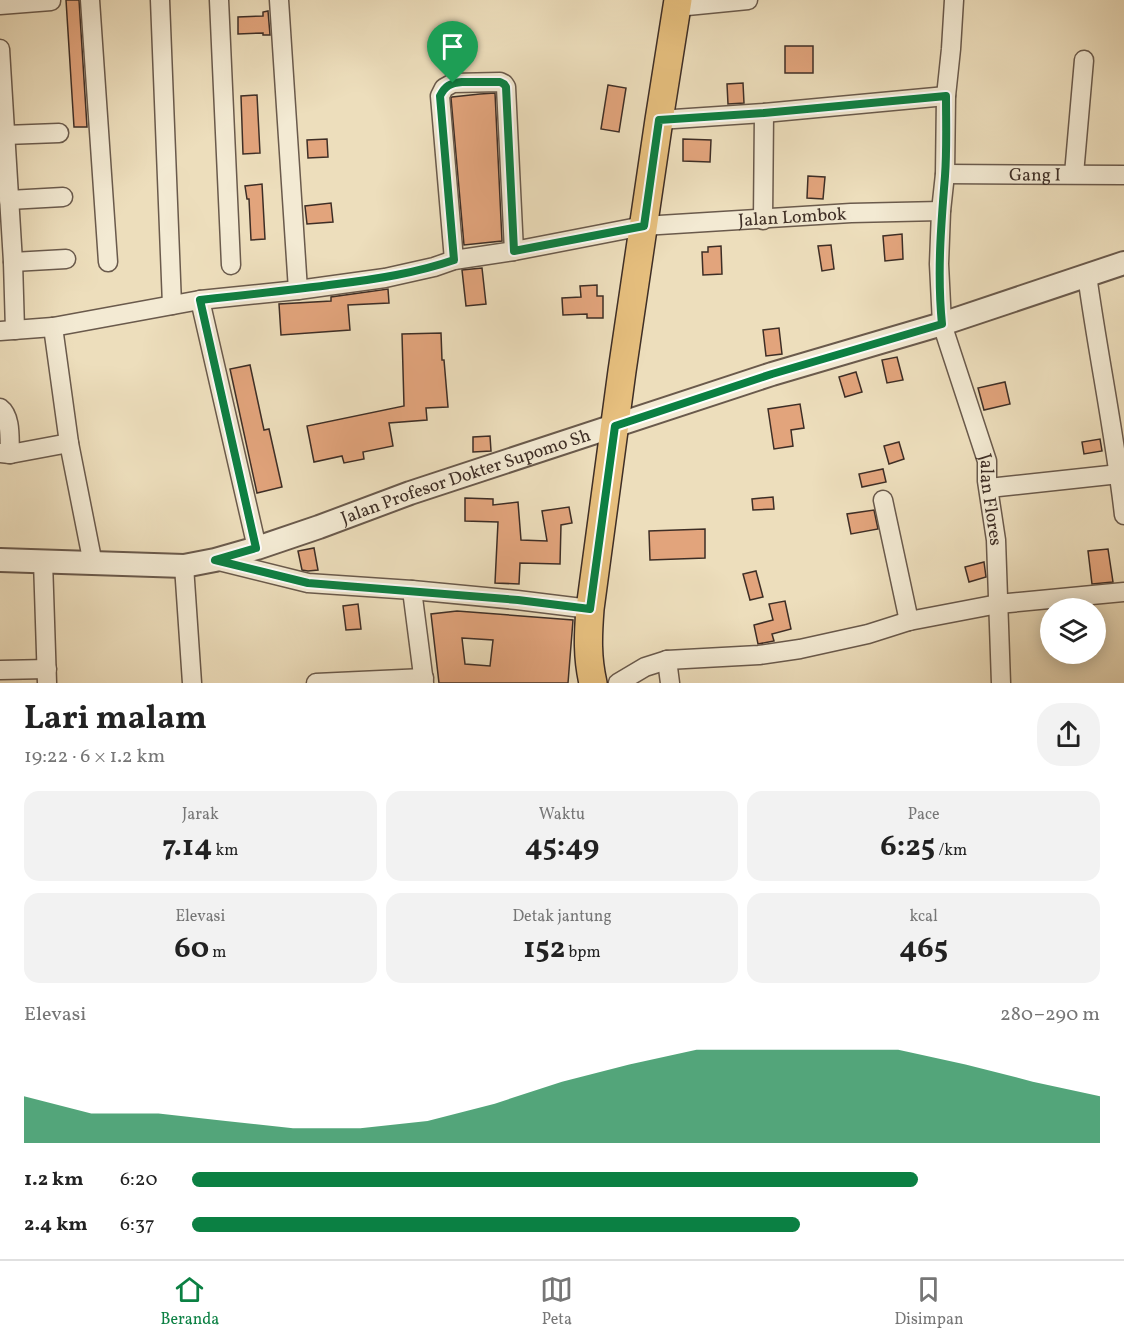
<!DOCTYPE html>
<html lang="id">
<head>
<meta charset="utf-8">
<style>
  :root { --surface:#fff; --page:#f2f2f2; --text:#222; --muted:#767676; --line:#e0e0e0; --accent:#0b8043 }
  body { margin:0; font-family:Vollkorn,serif; background:var(--page); color:var(--text); height:100vh; display:flex; flex-direction:column; font-size:22px; white-space:nowrap }
  * { box-sizing:border-box; margin:0 }
  p { font-size:20px; color:var(--muted) }
  .icon { flex:none; width:33px; height:33px; fill:none; stroke:currentColor; stroke-width:2; stroke-linecap:round; stroke-linejoin:round }
  .map { position:relative; height:683px; overflow:hidden }
  .side { display:flex; flex-direction:column; background:var(--surface); flex:1 }
  .side>* { flex:none }
  .fabs { position:absolute; left:1040px; top:598px; display:grid; gap:12px }
  .fabs a { display:grid; place-items:center; width:66px; height:66px; border-radius:50%; background:var(--surface); box-shadow:0 3px 15px #0003; font-size:30px }
  .pin { position:absolute; display:grid; place-items:center; width:51px; height:51px; color:#fff; margin:-62px -26px; border-radius:50% 50% 50% 0; rotate:-45deg; box-shadow:0 0 6px #0007 }
  .pin .icon { rotate:45deg }
  .round { display:grid; place-items:center; flex:none; width:63px; height:63px; border-radius:24px; background:var(--page) }
  .overview { display:flex; align-items:center; justify-content:space-between; height:102px; padding:0 24px }
  h1 { font-size:33px; font-weight:700; line-height:45px }
  .figures { display:grid; grid-template-columns:repeat(3,1fr); gap:9px; height:102px; padding:6px 24px }
  .figures div { display:grid; align-content:center; border-radius:15px; background:var(--page); text-align:center }
  .figures b { font-size:30px; font-weight:700 }
  .figures small { font-size:16px; font-weight:400 }
  .figures p { font-size:16px }
  .chart { height:168px; padding:12px 24px }
  .chart p { display:flex; justify-content:space-between }
  .chart svg { width:100%; height:108px; margin-top:6px; fill:var(--accent); opacity:.7 }
  ul { padding:0 24px; list-style:none; font-size:20px }
  li { display:grid; grid-template-columns:96px 72px 1fr; align-items:center; height:45px }
  li i { height:15px; border-radius:8px; background:var(--accent) }
  .tabs { display:flex; justify-content:space-around; align-items:center; height:84px; border-top:2px solid var(--line); background:var(--surface); font-size:16px; color:var(--muted) }
  .tabs a { display:grid; justify-items:center; gap:3px }
  .tabs .selected { color:var(--accent) }
  .map>svg:first-child { display:block }
</style>
</head>
<body>
<div class="map">
<svg width="1124" height="683" viewBox="0 0 1124 683">
  <rect width="100%" height="100%" fill="#eddebc"/>
  <filter id="stains"><feTurbulence type="fractalNoise" baseFrequency=".00333" numOctaves="4"/><feColorMatrix values="0 0 0 0 .2 0 0 0 0 .09 0 0 0 0 .02 0 0 0 .5 -.17"/></filter>
  <radialGradient id="worn" r=".72"><stop offset=".6" stop-color="#630" stop-opacity="0"/><stop offset="1" stop-color="#630" stop-opacity=".3"/></radialGradient>
  <!-- building -->
  <g fill="#e2a47c" stroke="#3e2e26" stroke-width="1.5" fill-rule="evenodd">
    <path d="M66 0H79L87 127H74Z"/>
    <path d="M268 11 270 35H263V33L238 34V17L263 16V12Z"/>
    <rect x="785" y="46" width="28" height="27"/>
    <path d="M743 83 744 103 728 104 727 84Z"/>
    <path d="M608 85 626 88 619 132 601 129Z"/>
    <path d="M495 93 502 241 464 245 451 98 452 97 480 94Z"/>
    <path d="M257 95 260 153 243 154 241 96Z"/>
    <path d="M327 139 328 157 308 158 307 140Z"/>
    <path d="M683 139 711 140 710 162 683 161Z"/>
    <path d="M808 176 825 177 823 199 807 198Z"/>
    <path d="M262 184 265 239 251 240 249 199H247L245 186Z"/>
    <path d="M331 203 333 222 307 224 305 206Z"/>
    <path d="M902 234 903 259 885 261 883 236Z"/>
    <path d="M831 245 834 269 822 271 818 246Z"/>
    <path d="M721 246 722 274 703 275 702 252H708V247Z"/>
    <path d="M482 268 486 304 466 306 462 270Z"/>
    <path d="M597 285V296H603V318H587V314L563 315 562 298 581 297 580 286Z"/>
    <path d="M388 289 389 303 348 305 350 330 281 335 279 304 331 301V297Z"/>
    <path d="M779 328 782 354 766 356 763 330Z"/>
    <path d="M441 333 442 360H444L448 407 426 408 427 420 389 423 393 446 363 452 364 459 344 463 342 456 314 462 307 426 404 406 402 334Z"/>
    <path d="M897 357 903 380 887 383 882 360Z"/>
    <path d="M250 365 264 430 269 429 282 487 257 493 230 369Z"/>
    <path d="M856 372 862 392 845 397 839 377Z"/>
    <path d="M1005 382 1010 404 984 410 978 388Z"/>
    <path d="M800 404 804 428 791 430 793 446 774 449 768 409Z"/>
    <path d="M490 436 491 451 473 452V437Z"/>
    <path d="M1100 439 1102 451 1084 454 1082 442Z"/>
    <path d="M899 442 904 459 889 464 884 446Z"/>
    <path d="M883 469 886 482 862 487 859 474Z"/>
    <path d="M773 497 774 509 753 510 752 499Z"/>
    <path d="M465 498 493 499V505L518 502 521 540 547 541 542 511 569 507 572 523 561 525 560 564 520 563 519 584 495 583 498 522 465 521Z"/>
    <path d="M874 510 878 529 851 534 847 514Z"/>
    <path d="M705 529V558L650 560 649 531Z"/>
    <path d="M314 548 318 570 308 571 302 570 298 551Z"/>
    <path d="M1108 549 1113 582 1092 584 1088 551Z"/>
    <path d="M984 562 986 577 969 582 965 567Z"/>
    <path d="M756 571 763 597 750 600 743 574Z"/>
    <path d="M785 601 791 629 772 634 774 641 758 644 754 625 773 620 769 604Z"/>
    <path d="M358 604 361 629 346 630 343 606Z"/>
    <path d="M457 611 573 620 568 683H439L431 614ZM462 638 493 640 490 666 465 664Z"/>
  </g>
  <g fill="none" stroke-linecap="round" stroke-linejoin="round">
    <defs>
      <g id="minor">
        <path d="M90 0 108 262"/>
        <path d="M160 0 172 305"/>
        <path d="M219 0 231 265"/>
        <path d="M279 0 298 290"/>
        <path id="s1" d="M954 0 951 49 946 96 945 174 941 211 939 264 942 324 987 461V481L996 540 1001 683"/>
        <path d="M0 5 51 1"/>
        <path d="M677 7 748 0"/>
        <path d="M0 49 13 262 15 330"/>
        <path d="M659 120 764 113 946 96"/>
        <path d="M5 135 59 133"/>
        <path id="s2" d="M945 174 1124 175"/>
        <path d="M1074 174 1084 60"/>
        <path d="M9 200 63 197"/>
        <path d="M763 220 764 113"/>
        <path d="M454 260 440 96 444 88 453 83 500 82 504 84 506 87 514 251"/>
        <path d="M13 262 66 259"/>
        <path d="M1087 275C1098 355 1115 435 1124 515"/>
        <path d="M200 300 257 548"/>
        <path d="M53 327 69 443 93 564"/>
        <path id="s3" d="M0 331 53 327 200 300 298 290 385 278 434 267 454 260 514 251 643 226 851 213 941 211"/>
        <path d="M0 408C12 417 9 440 10 454"/>
        <path d="M0 453 10 454 69 443"/>
        <path d="M989 488 1119 474"/>
        <path d="M883 500 909 621"/>
        <path d="M215 560 308 583 412 590 517 600 590 609"/>
        <path d="M43 561 47 683"/>
        <path d="M184 566 192 683"/>
        <path d="M412 590 424 683"/>
        <path d="M667 660 670 683"/>
        <path d="M0 670 47 669"/>
        <path d="M316 683 424 678"/>
        <path d="M618 683 645 667 667 660 759 655 800 649 868 634 909 621 998 604 1124 592"/>
      </g>
      <g id="tertiary">
        <path id="s4" d="M0 560 184 566 215 560 257 548 319 527 410 493 772 374 942 324 1124 263"/>
      </g>
      <path id="primary" d="M593 683C587 657 588 635 590 609L622 371 659 120 678 0"/>
    </defs>
    <!-- minor casing -->
    <use href="#minor" stroke="#6a5a4c" stroke-width="21"/>
    <!-- tertiary casing -->
    <use href="#tertiary" stroke="#6a5a4c" stroke-width="26"/>
    <!-- primary casing -->
    <use href="#primary" stroke="#3e2e26" stroke-width="30"/>
    <!-- minor -->
    <use href="#minor" stroke="#f3ead3" stroke-width="18"/>
    <!-- tertiary -->
    <use href="#tertiary" stroke="#f3ead3" stroke-width="22"/>
    <!-- primary -->
    <use href="#primary" stroke="#e6bf7e" stroke-width="27"/>
  </g>
  <g fill="none" stroke-linecap="round" stroke-linejoin="round">
    <defs>
      <path id="route" d="M462 82H500L504 84 506 87 514 251 644 226 659 120 764 113 946 96C946 123 947 149 945 176 941 225 937 274 942 324L772 374 615 426 590 609 518 600 308 583 215 560 256 548 200 300C246 295 292 290 337 284 377 279 416 273 454 260L440 96C445 86 450 83 462 82Z"/>
    </defs>
    <!-- route casing -->
    <use href="#route" stroke="#fff" stroke-width="12"/>
    <!-- route -->
    <use href="#route" stroke="#0b8043" stroke-width="8"/>
  </g>
  <g text-anchor="middle" stroke-width="4.5" stroke-linejoin="round" paint-order="stroke">
    <!-- street labels -->
    <g font-size="18" fill="#3e2e26" stroke="#f3ead3">
      <text dy="6" stroke="none"><textPath href="#s2" startOffset="90">Gang I</textPath></text>
      <text dy="6" stroke="none"><textPath href="#s3" startOffset="802">Jalan Lombok</textPath></text>
      <text dy="6" stroke="none"><textPath href="#s4" startOffset="480">Jalan Profesor Dokter Supomo Sh</textPath></text>
      <text dy="6" stroke="none"><textPath href="#s1" startOffset="508">Jalan Flores</textPath></text>
    </g>
  </g>
  <rect width="100%" height="100%" filter="url(#stains)"/>
  <rect width="100%" height="100%" fill="url(#worn)"/>
</svg>
<div class="fabs">
<a><svg class="icon" aria-label="layers" viewBox="0 0 24 24"><path d="M12 4l9 5-9 5-9-5zM3 14l9 5 9-5"/></svg></a>
</div>
<div class="pin" style="left:453px;top:83px;background:#1e9e55"><svg class="icon" aria-label="arrive" viewBox="0 0 24 24"><path d="M6 21V4h12l-3 4 3 4H6"/></svg></div>
</div>
<section class="side">
<div class="overview"><div><h1>Lari malam</h1><p>19:22 · 6 × 1.2 km</p></div><a class="round"><svg class="icon" aria-label="share" viewBox="0 0 24 24"><path d="M12 15V3M7 8l5-5 5 5M5 13v7h14v-7"/></svg></a></div>
<div class="figures">
<div><p>Jarak</p><b>7.14<small> km</small></b></div>
<div><p>Waktu</p><b>45:49</b></div>
<div><p>Pace</p><b>6:25<small> /km</small></b></div>
</div>
<div class="figures">
<div><p>Elevasi</p><b>60<small> m</small></b></div>
<div><p>Detak jantung</p><b>152<small> bpm</small></b></div>
<div><p>kcal</p><b>465</b></div>
</div>
<div class="chart"><p><span>Elevasi</span>280–290 m</p>
<svg viewBox="0 0 160 44" preserveAspectRatio="none"><path d="M0 44V25L10 32L20 32L30 35L40 38L50 38L60 35L70 28L80 19L90 12L100 6L110 6L120 6L130 6L140 12L150 19L160 25V44z"/></svg>
</div>
<ul>
<li><b>1.2 km</b>6:20<i style="width:80%"></i></li>
<li><b>2.4 km</b>6:37<i style="width:67%"></i></li>
</ul>
</section>
<nav class="tabs">
<a class="selected"><svg class="icon" aria-label="home" viewBox="0 0 24 24"><path d="M3 11l9-7 9 7M6 9v11h12V9"/></svg>Beranda</a>
<a><svg class="icon" aria-label="map" viewBox="0 0 24 24"><path d="M3 6l6-2 6 2 6-2v14l-6 2-6-2-6 2zM9 4v14M15 6v14"/></svg>Peta</a>
<a><svg class="icon" aria-label="saved" viewBox="0 0 24 24"><path d="M7 4h10v16l-5-4-5 4z"/></svg>Disimpan</a>
</nav>
</body>
</html>
